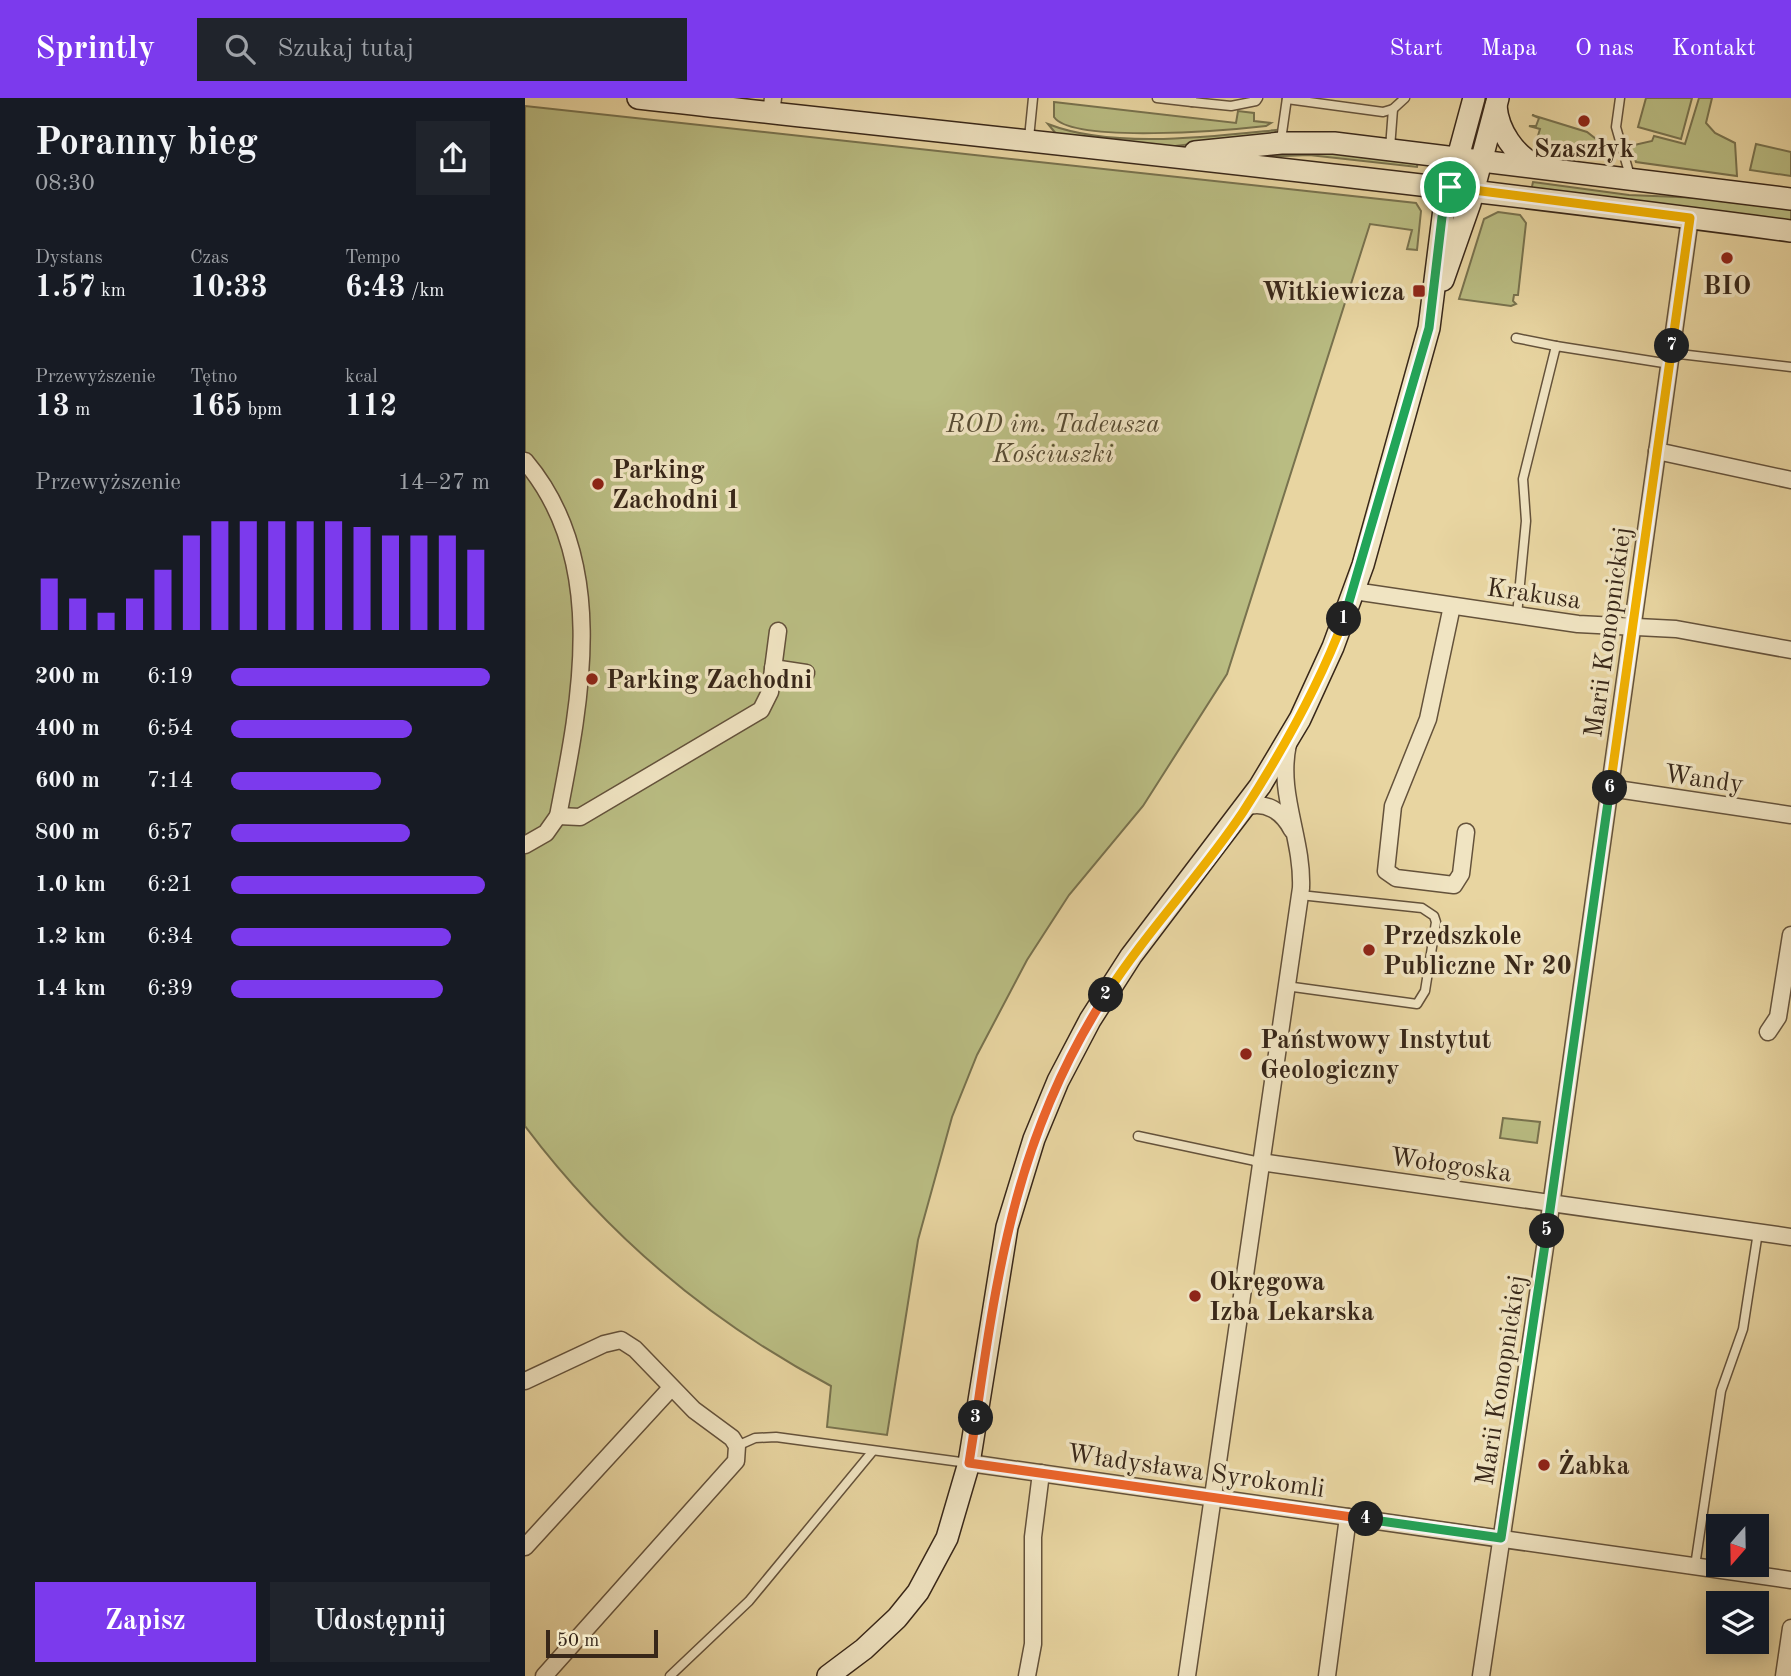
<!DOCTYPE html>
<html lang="pl">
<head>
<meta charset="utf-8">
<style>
  :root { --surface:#171b24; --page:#20242c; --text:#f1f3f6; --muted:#9ea1a6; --accent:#7c3aed }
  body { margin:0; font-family:"Old Standard TT",serif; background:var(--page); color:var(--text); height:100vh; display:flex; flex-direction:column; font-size:26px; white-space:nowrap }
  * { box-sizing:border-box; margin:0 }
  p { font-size:23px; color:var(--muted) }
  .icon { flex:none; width:38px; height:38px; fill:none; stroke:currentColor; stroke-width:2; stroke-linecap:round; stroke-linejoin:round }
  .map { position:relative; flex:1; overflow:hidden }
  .sheet { display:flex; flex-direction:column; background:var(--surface); width:525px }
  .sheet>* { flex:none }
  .needle { width:46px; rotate:200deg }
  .controls { position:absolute; left:1181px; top:1416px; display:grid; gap:14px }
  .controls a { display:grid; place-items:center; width:63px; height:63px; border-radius:0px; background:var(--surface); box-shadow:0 4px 18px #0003; font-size:35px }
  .scale { position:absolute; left:21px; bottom:18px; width:112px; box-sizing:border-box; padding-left:7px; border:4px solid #382719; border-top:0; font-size:19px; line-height:24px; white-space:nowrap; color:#382719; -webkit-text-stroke:5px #f0e4c2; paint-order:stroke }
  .pin { position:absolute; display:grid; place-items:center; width:60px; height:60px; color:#fff; margin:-30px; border:4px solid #fff; border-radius:50%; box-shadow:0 2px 7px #0007 }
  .km { position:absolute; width:35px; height:35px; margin:-18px; border-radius:50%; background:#222; color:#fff; font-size:19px; line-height:35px; text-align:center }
  .round { display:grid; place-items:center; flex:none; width:74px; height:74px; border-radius:0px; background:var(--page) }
  .overview { display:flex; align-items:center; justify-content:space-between; height:119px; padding:0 35px }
  h1 { font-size:38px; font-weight:700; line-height:52px }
  .stats { display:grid; grid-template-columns:repeat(3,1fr); gap:10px; height:119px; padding:7px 35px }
  .stats div { display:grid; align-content:center }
  .stats b { font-size:30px; font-weight:700 }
  .stats small { font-size:19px; font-weight:400 }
  .stats p { font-size:19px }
  .chart { height:196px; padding:14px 35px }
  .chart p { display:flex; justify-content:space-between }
  .chart svg { width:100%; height:126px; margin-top:7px; stroke:var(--accent); stroke-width:6 }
  .action { display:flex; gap:14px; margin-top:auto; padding:14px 35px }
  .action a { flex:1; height:80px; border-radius:0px; background:var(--accent); color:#fff; font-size:28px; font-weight:700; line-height:80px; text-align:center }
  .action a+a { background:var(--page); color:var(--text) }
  ul { padding:0 35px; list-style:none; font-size:23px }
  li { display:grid; grid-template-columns:112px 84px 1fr; align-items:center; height:52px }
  li i { height:18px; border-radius:9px; background:var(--accent) }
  header { display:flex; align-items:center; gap:42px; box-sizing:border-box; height:98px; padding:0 35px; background:var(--accent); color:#fff }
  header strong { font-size:33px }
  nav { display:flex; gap:38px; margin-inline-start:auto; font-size:24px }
  .search { width:490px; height:63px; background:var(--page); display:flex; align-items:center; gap:18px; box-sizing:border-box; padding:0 24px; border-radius:0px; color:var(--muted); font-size:26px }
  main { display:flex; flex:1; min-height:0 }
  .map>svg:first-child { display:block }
</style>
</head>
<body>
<header>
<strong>Sprintly</strong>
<div class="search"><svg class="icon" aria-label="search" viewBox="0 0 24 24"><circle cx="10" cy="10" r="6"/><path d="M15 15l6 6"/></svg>Szukaj tutaj</div>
<nav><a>Start</a><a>Mapa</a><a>O nas</a><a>Kontakt</a></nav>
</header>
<main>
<section class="sheet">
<div class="overview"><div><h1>Poranny bieg</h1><p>08:30</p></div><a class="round"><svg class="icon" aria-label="share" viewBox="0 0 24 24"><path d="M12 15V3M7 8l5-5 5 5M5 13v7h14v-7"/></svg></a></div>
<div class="stats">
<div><p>Dystans</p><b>1.57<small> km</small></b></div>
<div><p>Czas</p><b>10:33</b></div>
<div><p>Tempo</p><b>6:43<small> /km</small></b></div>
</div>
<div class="stats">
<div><p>Przewyższenie</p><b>13<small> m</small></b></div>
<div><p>Tętno</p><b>165<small> bpm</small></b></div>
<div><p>kcal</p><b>112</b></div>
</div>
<div class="chart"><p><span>Przewyższenie</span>14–27 m</p>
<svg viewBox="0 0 160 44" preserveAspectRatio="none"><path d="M5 44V26M15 44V33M25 44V38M35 44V33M45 44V23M55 44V11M65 44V6M75 44V6M85 44V6M95 44V6M105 44V6M115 44V8M125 44V11M135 44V11M145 44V11M155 44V16"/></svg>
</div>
<ul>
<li><b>200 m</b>6:19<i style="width:100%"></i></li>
<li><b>400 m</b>6:54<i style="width:70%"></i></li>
<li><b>600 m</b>7:14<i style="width:58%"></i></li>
<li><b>800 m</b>6:57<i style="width:69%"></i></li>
<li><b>1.0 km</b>6:21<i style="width:98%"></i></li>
<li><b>1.2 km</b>6:34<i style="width:85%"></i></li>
<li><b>1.4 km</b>6:39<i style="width:82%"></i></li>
</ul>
<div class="action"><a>Zapisz</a><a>Udostępnij</a></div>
</section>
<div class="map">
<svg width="1266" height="1578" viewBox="0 0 1266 1578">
  <rect width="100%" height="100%" fill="#e8d5a1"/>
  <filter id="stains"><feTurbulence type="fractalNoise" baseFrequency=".00286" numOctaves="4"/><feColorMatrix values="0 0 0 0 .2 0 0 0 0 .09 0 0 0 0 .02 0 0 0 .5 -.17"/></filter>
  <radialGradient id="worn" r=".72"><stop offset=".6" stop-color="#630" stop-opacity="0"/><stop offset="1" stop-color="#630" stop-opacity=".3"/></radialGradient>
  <!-- green -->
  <g fill="#b9bc82" stroke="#78724e" stroke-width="2">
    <path d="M1121 0H1167L1156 41 1113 29Z"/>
    <path d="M1174 0H1187L1181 25 1190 35 1210 45 1212 78 1111 64 1105 48 1127 43 1129 38 1160 46Z"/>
    <path d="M529 4 711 25 713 13 729 15V23L746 25 741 28C706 32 548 46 529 19Z"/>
    <path d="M0 8 891 105 896 113 892 152 882 151 887 132 845 126 702 576 618 708 544 797 502 862 452 957 427 1019 393 1142 362 1337 302 1329 306 1288C185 1224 82 1137 0 1028Z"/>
    <path d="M1007 17 1062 34 1080 48V52L1077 54 1019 45 1012 41 1015 31 1004 28H1011L1014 20Z"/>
    <path d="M523 26C587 51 683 39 751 32L750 36 642 49 532 37Z"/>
    <path d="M1231 46 1266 54V78L1225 72Z"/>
    <path d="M756 49 893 63 892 69 784 57 730 59Z"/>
    <path d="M1008 84 1104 97 1202 101 1266 107V127L1006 93Z"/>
    <path d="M973 114 995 117 1001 125 993 197H989L988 203 991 206 986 208 934 201 959 121Z"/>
    <path d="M978 1020 1015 1024 1012 1045 975 1040Z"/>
  </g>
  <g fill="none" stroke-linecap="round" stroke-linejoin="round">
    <defs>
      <g id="lane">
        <path d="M632 0 667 4V0"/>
        <path d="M1095 0 1091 29 1105 78"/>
        <path d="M762 1 858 14 868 11 880 0"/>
        <path d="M667 4 706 8 731 3 733 0"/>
        <path d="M504 40 508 0"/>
        <path d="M756 42 762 0"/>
        <path d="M865 50 868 11"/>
        <path d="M991 240 1031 248"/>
        <path d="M1146 255 1266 269"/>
        <path d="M992 517 1001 423 998 381 1031 248 1145 266"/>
        <path d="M761 888 892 906 900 893 911 824 909 818 897 810 775 797"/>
        <path d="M613 1038 735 1064"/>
        <path d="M212 1348 230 1340 251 1339 443 1365"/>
        <path d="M1170 1468 1196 1293 1218 1231 1233 1134"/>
        <path d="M145 1578 224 1503 347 1354"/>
      </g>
      <g id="street">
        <path d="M246 15 248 0"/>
        <path d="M1132 353 1266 382"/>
        <path d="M0 363C84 462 56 601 33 718L21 735 0 747"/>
        <path d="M829 493 1053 526 1151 531 1266 552"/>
        <path d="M927 508 903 621 868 708 861 773 871 780 929 787 936 776 941 734"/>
        <path d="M248 570 281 575"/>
        <path d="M1085 690 1266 717"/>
        <path d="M720 709C741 702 758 714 767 732"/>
        <path d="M33 718 55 719 236 612 245 594 253 533"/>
        <path d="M1243 934 1253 919 1266 837"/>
        <path d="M735 1064 1266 1139"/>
        <path d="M0 1283 79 1246 96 1242 110 1251 169 1312 207 1340 212 1348 211 1363 19 1578"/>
        <path d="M444 1365 1266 1482"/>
        <path d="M0 1449 146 1290"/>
        <path d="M502 1578 508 1546V1439L516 1375"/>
        <path d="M662 1578 776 790C778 740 752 696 763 646"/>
        <path d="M802 1578 823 1419"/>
        <path d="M956 1578 1024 1122 1165 120"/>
        <path d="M1259 1578 1266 1530"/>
      </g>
      <g id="secondary">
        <path d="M113 0C498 43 882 82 1266 133"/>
        <path d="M971 8C973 32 989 57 1012 68"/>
        <path d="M670 54 756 45H809L1266 101"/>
        <path d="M918 182 945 105 973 0"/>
        <path d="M303 1578 339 1551 372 1520 393 1494 422 1440 444 1365 482 1129 509 1041 533 983 565 922 606 858 735 688 775 621 808 549 838 467 904 230 919 111 949 0"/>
      </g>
    </defs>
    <!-- lane casing -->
    <use href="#lane" stroke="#64523b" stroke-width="11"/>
    <!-- street casing -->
    <use href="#street" stroke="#64523b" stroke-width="19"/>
    <!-- secondary casing -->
    <use href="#secondary" stroke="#382719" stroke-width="24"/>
    <!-- lane -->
    <use href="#lane" stroke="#f0e4c2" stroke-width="8"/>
    <!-- street -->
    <use href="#street" stroke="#f0e4c2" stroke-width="16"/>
    <!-- secondary -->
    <use href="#secondary" stroke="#f0e4c2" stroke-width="21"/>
  </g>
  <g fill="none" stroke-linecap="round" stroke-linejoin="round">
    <defs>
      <path id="split-1" d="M819 521 904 230 917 119 925 89"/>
      <path id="split-2" d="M581 897C622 833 676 777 718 714 758 652 793 590 819 521"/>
      <path id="split-3" d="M451 1320C473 1164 494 1032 581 897"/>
      <path id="split-4" d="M451 1320 444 1365 841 1421"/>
      <path id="split-5" d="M841 1421 976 1440 1022 1133"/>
      <path id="split-6" d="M1022 1133 1085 690"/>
      <path id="split-7" d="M1085 690 1147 248"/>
      <path id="split-8" d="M925 89 1165 120 1147 248"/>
    </defs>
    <!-- split-1 casing -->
    <use href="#split-1" stroke="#fff" stroke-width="14"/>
    <!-- split-2 casing -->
    <use href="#split-2" stroke="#fff" stroke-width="14"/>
    <!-- split-3 casing -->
    <use href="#split-3" stroke="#fff" stroke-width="14"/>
    <!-- split-4 casing -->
    <use href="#split-4" stroke="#fff" stroke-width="14"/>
    <!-- split-5 casing -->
    <use href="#split-5" stroke="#fff" stroke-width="14"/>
    <!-- split-6 casing -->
    <use href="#split-6" stroke="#fff" stroke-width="14"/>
    <!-- split-7 casing -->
    <use href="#split-7" stroke="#fff" stroke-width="14"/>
    <!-- split-8 casing -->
    <use href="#split-8" stroke="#fff" stroke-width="14"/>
    <!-- split-1 -->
    <use href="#split-1" stroke="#22a559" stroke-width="9"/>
    <!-- split-2 -->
    <use href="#split-2" stroke="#f5b400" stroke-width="9"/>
    <!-- split-3 -->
    <use href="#split-3" stroke="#f0652b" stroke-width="9"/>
    <!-- split-4 -->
    <use href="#split-4" stroke="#f0652b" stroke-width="9"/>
    <!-- split-5 -->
    <use href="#split-5" stroke="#22a559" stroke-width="9"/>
    <!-- split-6 -->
    <use href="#split-6" stroke="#22a559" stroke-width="9"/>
    <!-- split-7 -->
    <use href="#split-7" stroke="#f5b400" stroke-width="9"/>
    <!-- split-8 -->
    <use href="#split-8" stroke="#f5b400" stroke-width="9"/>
  </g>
  <!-- markers -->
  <g fill="#8f2418" stroke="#f0e4c2" stroke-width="2.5">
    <circle cx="1059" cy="23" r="7"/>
    <circle cx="1202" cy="160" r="7"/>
    <rect x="887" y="186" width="14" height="14" rx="3.5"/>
    <circle cx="73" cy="386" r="7"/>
    <circle cx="67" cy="581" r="7"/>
    <circle cx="844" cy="852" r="7"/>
    <circle cx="721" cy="956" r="7"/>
    <circle cx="670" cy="1198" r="7"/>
    <circle cx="1019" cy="1367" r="7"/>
  </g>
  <g text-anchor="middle" stroke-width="7" stroke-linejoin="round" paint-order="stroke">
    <!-- poi labels -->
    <g font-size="26" font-weight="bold" fill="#382719" stroke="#f0e4c2" text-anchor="start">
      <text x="1059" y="59" text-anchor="middle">Szaszłyk</text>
      <text x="1202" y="196" text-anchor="middle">BIO</text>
      <text x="880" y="202" text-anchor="end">Witkiewicza</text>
      <text x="87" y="380">Parking<tspan x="87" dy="30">Zachodni 1</tspan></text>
      <text x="81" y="590">Parking Zachodni</text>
      <text x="858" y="846">Przedszkole<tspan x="858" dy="30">Publiczne Nr 20</tspan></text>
      <text x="735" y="950">Państwowy Instytut<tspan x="735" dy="30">Geologiczny</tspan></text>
      <text x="684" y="1192">Okręgowa<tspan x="684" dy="30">Izba Lekarska</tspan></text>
      <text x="1033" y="1376">Żabka</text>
    </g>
    <!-- park labels -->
    <g font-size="26" font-style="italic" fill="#584c33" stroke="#f0e4c2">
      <text x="528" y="334">ROD im. Tadeusza<tspan x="528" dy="30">Kościuszki</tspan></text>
    </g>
    <!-- street labels -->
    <g font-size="26" fill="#382719" stroke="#f0e4c2">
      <text transform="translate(1009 495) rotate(8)" y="9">Krakusa</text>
      <text transform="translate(1082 534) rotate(-82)" y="9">Marii Konopnickiej</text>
      <text transform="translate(1179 680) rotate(8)" y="9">Wandy</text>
      <text transform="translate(926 1066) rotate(8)" y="9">Wołogoska</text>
      <text transform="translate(975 1282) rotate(-81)" y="9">Marii Konopnickiej</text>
      <text transform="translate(671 1372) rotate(8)" y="9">Władysława Syrokomli</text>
    </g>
  </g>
  <rect width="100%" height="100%" filter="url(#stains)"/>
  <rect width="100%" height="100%" fill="url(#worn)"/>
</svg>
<div class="controls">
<a><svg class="needle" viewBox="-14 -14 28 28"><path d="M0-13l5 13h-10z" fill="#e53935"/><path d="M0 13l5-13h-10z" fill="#9ea1a6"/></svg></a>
<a><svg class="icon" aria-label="layers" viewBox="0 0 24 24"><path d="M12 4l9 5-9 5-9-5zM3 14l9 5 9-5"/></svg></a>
</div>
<div class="scale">50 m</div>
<div class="pin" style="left:925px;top:89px;background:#1e9e55"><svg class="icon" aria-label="arrive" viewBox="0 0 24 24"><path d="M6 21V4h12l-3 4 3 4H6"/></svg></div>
<b class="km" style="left:819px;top:521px">1</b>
<b class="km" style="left:581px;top:897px">2</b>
<b class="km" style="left:451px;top:1320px">3</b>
<b class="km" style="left:841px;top:1421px">4</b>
<b class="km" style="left:1022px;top:1133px">5</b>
<b class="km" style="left:1085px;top:690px">6</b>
<b class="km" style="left:1147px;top:248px">7</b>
</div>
</main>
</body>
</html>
